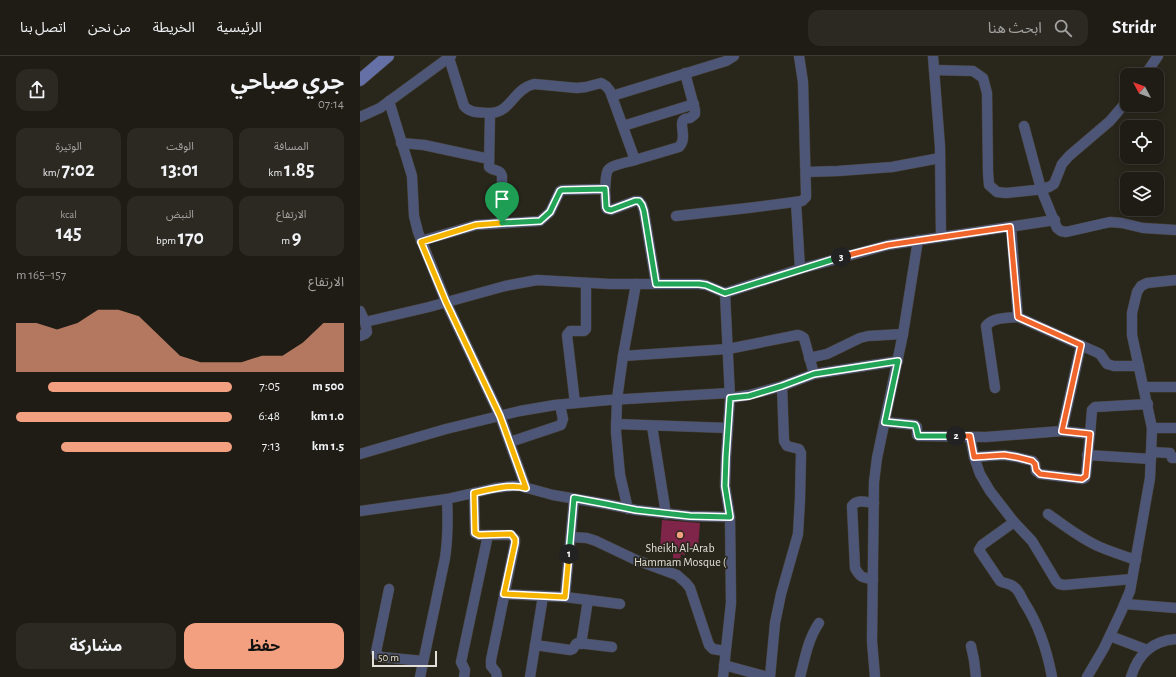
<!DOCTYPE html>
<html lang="ar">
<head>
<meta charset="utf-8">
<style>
  :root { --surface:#1f1c15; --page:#2c2922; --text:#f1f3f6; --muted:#a1a1a0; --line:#3c3a34; --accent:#f2a07f }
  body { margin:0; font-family:"Alegreya Sans","Noto Sans Arabic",sans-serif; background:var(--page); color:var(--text); direction:rtl; height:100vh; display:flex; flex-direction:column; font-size:15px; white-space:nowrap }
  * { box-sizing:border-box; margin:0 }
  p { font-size:13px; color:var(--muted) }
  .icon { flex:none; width:22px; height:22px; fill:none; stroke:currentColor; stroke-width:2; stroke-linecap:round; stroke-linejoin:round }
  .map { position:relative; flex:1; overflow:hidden; direction:ltr }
  .details { display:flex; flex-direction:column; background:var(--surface); width:360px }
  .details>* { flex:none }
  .needle { width:26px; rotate:311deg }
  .tools { position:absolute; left:760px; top:12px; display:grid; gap:8px }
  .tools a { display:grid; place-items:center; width:44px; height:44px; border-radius:8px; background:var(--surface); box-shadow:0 2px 6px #0003,0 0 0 1px var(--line); font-size:20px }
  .scale { position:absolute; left:12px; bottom:10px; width:65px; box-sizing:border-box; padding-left:4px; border:2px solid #e2e0d9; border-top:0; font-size:11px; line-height:14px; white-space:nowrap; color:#e2e0d9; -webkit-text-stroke:3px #29261c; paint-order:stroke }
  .pin { position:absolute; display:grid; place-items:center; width:34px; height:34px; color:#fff; margin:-41px -17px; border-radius:50% 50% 50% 0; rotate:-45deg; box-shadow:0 0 4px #0007 }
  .pin .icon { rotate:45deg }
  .km { position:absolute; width:20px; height:20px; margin:-10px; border-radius:50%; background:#222; color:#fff; font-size:11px; line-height:20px; text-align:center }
  .round { display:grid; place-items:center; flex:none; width:42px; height:42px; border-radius:12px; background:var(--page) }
  .headline { display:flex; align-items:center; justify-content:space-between; height:68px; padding:0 16px }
  h1 { font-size:22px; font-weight:700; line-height:30px }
  .stats { display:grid; grid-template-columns:repeat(3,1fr); gap:6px; height:68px; padding:4px 16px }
  .stats div { display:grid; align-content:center; border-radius:10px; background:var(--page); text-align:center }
  .stats b { font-size:20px; font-weight:700 }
  .stats small { font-size:11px; font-weight:400 }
  .stats p { font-size:11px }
  .chart { height:112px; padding:8px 16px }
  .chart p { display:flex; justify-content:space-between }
  .chart svg { width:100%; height:72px; margin-top:4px; fill:var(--accent); opacity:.7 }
  .action { display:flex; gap:8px; margin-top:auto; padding:8px 16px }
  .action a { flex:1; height:46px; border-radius:12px; background:var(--accent); color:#111; font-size:16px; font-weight:700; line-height:46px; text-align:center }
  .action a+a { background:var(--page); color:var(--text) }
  ul { padding:0 16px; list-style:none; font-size:13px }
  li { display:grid; grid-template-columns:64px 48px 1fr; align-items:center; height:30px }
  li i { height:10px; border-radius:5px; background:var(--accent) }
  header { display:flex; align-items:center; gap:24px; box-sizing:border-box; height:56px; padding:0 20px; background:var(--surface); border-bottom:1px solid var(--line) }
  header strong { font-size:19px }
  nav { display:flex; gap:22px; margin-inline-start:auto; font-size:14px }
  .search { width:280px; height:36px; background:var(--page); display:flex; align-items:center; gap:10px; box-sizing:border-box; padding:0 14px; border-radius:12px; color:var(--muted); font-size:15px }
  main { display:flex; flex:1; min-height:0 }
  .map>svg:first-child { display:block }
</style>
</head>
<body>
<header>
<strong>Stridr</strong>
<div class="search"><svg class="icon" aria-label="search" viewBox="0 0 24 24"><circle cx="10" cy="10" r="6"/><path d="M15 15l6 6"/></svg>ابحث هنا</div>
<nav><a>الرئيسية</a><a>الخريطة</a><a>من نحن</a><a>اتصل بنا</a></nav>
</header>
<main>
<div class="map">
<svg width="816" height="621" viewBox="0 0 816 621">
  <rect width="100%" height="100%" fill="#29261c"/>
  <!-- building -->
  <path fill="#7e2549" d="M302 464 340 467 338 493 325 492V499L321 498 320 504 313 503V494L300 493Z"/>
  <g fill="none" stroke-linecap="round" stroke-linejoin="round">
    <defs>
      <g id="street">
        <path d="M573 0 580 91 581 181"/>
        <path d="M89 2 104 50C111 58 121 56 130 57L129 111C134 116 140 112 142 120V167"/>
        <path d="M574 14 613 15 623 22 627 37 628 116 629 129 637 136 646 137 675 134 689 131 694 128 702 108 709 100 750 65 767 45"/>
        <path d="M785 19 798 0"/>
        <path d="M252 40 366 5 374 0"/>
        <path d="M29 45 52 120 54 160 58 176 86 246 140 360 166 432"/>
        <path d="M130 57C151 57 153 33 174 28L217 32 226 31 241 27 246 30 250 35 275 104C269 106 251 109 248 114 245 119 246 128 245 133"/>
        <path d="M0 61 20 52 91 0"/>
        <path d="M263 70 334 48"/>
        <path d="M664 70 681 133 697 172 701 175 706 176 750 166 762 167 783 172 816 174"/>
        <path d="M41 87 64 89 129 103"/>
        <path d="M275 104 319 91C330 80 313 62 330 62L335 58V54L325 17"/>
        <path d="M446 116 478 115 532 111 580 102"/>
        <path d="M316 160 388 152 442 145 446 141V137L443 26 439 0"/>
        <path d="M651 171 658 261 736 296 740 298 747 308 754 310H779"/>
        <path d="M61 185 116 169 180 165 190 156 200 135 202 134 245 133 246 151 247 153 251 154 275 145H279L282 149 284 155 296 228"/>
        <path d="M440 213 528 189 695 164"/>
        <path d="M0 255 5 266 69 251 145 230 177 224 250 228H339L346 229 365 237"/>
        <path d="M0 280 5 278 7 276 5 266"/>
        <path d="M263 300 368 293 438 279 441 280 444 282 454 318"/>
        <path d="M449 302 467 298 500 282 508 280 543 278"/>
        <path d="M784 331H816"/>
        <path d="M635 332 626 270C633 261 647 262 658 261"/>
        <path d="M370 342 389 339 422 330 454 318 538 305"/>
        <path d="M215 347 207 279 210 275H224L226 273V227"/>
        <path d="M525 366 555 369 557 371V379L559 380 626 381 702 375 721 289"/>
        <path d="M256 368 368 372"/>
        <path d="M292 370 306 458"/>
        <path d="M792 372H816"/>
        <path d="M702 375 730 378 732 354 735 351 788 348"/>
        <path d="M610 381 614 401 620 418 630 435 654 466 672 485 696 525 699 528 704 529 772 523"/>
        <path d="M150 386 201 369 203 363 200 349"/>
        <path d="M791 396 810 397 812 402H816"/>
        <path d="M0 398 86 373 160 355 195 349 249 344 369 337"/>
        <path d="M727 399 791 403"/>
        <path d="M614 401 644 399 656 401 673 405 675 408 676 415 680 418 722 423 725 422 726 419 730 378"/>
        <path d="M114 437 115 477 119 479H151L155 483V487L131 604V610L136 616 137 621"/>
        <path d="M268 453 260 419 256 376 257 343 263 300 276 228"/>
        <path d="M0 455 87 443 135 432 152 430H160L193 439 246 448 276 454 330 460 370 461"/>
        <path d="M688 458C705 470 721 483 740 491 752 496 764 500 776 504"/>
        <path d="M654 466 622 489 619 494 640 525C644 528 650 527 654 531 659 534 661 541 664 546 679 569 687 594 692 621"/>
        <path d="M211 481 227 482 236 485 276 504 317 519 326 527 330 532 349 589 353 593 365 595"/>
        <path d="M513 523C502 522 500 521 495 512L492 450C497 443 506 446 514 447"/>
        <path d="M29 533 16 596 18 599 21 601 63 605"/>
        <path d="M144 538 205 541 260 548"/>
        <path d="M205 541 214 443"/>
        <path d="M765 548 816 552"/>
        <path d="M750 580 787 594"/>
        <path d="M221 588 228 544"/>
        <path d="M175 589 210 594 213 593 216 588 218 587 252 591"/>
        <path d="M611 590 614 604 616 621"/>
        <path d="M364 609 408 621"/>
        <path d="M60 621 85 502C88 482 88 463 87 443"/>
        <path d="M104 621 105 614 101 606 128 479"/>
        <path d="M170 621 183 540"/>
        <path d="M363 621 371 547 370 461 365 430 366 401 370 342 365 237 440 213 436 146"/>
        <path d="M410 621 415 567 421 538 438 478 440 443 441 397 439 393 427 390 424 385 422 330"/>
        <path d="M440 621C445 602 448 583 459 567"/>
        <path d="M515 621 512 585 514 426 517 402 543 278 558 184"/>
        <path d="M727 621 744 592 761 556 770 535 790 422 792 372 772 279V257L777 236 781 230 787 227 816 224"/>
        <path d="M771 621C778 598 792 585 816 583"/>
      </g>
      <path id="secondary" d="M0 24 28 0"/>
    </defs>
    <!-- street casing -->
    <use href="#street" stroke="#47443a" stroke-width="11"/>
    <!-- secondary casing -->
    <use href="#secondary" stroke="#47443a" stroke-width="13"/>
    <!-- street -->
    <use href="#street" stroke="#4e5678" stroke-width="10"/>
    <!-- secondary -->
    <use href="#secondary" stroke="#6470a6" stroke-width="12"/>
  </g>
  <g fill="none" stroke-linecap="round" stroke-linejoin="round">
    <defs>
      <path id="split-1" d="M142 167 116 169 61 186 86 246 140 360 166 432C149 428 131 433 114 437L115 477 119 479 151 478 155 483V487L144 538 205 541 209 498"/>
      <path id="split-2" d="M209 498 214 442 246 448 276 454 330 460 370 461 365 430 366 401 370 342 389 340 422 330 454 318 538 305 525 366 555 369 556 371 558 380H596"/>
      <path id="split-3" d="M481 201 528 189 650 171 658 261 721 289 702 375 730 378 726 420 722 423 680 418 676 414 675 408 672 405 656 401 644 399 614 401 610 380H596"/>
      <path id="split-4" d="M142 167 180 165 190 156 200 135 202 134 245 133 246 151 247 153 251 154 275 145H279L282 149 284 155 296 228H339L346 229 365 237 481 201"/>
    </defs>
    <!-- split-1 casing -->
    <use href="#split-1" stroke="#fff" stroke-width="8"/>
    <!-- split-2 casing -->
    <use href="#split-2" stroke="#fff" stroke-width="8"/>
    <!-- split-3 casing -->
    <use href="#split-3" stroke="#fff" stroke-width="8"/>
    <!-- split-4 casing -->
    <use href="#split-4" stroke="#fff" stroke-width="8"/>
    <!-- split-1 -->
    <use href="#split-1" stroke="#f5b400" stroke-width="5"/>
    <!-- split-2 -->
    <use href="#split-2" stroke="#22a559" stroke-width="5"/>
    <!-- split-3 -->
    <use href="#split-3" stroke="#f0652b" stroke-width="5"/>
    <!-- split-4 -->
    <use href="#split-4" stroke="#22a559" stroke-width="5"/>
  </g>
  <!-- markers -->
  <circle fill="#f2a07f" stroke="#29261c" stroke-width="1.5" cx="320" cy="479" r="4"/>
  <g text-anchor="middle" stroke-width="3.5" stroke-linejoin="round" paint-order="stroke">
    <!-- poi labels -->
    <g font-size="12" fill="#e2e0d9" stroke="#29261c">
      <text x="320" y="496">Sheikh Al-Arab<tspan x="320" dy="14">Hammam Mosque (</tspan></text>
    </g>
  </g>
</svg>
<div class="tools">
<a><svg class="needle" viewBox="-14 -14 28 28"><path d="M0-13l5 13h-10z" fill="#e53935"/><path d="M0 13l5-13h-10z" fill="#a1a1a0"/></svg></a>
<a><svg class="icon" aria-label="locate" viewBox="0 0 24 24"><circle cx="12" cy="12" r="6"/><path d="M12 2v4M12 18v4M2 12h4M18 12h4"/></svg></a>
<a><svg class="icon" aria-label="layers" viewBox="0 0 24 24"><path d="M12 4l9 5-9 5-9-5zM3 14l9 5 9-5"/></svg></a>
</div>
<div class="scale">50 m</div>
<div class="pin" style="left:142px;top:167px;background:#1e9e55"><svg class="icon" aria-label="arrive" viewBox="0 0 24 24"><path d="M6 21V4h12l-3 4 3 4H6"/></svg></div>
<b class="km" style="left:209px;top:498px">1</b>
<b class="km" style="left:596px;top:380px">2</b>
<b class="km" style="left:481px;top:201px">3</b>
</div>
<section class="details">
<div class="headline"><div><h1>جري صباحي</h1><p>07:14</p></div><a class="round"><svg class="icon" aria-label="share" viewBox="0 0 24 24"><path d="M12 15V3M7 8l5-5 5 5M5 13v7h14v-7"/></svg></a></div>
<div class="stats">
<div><p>المسافة</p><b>1.85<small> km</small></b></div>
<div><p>الوقت</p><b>13:01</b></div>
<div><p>الوتيرة</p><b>7:02<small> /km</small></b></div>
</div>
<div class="stats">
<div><p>الارتفاع</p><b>9<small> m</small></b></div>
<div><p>النبض</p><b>170<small> bpm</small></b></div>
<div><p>kcal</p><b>145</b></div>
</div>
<div class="chart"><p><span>الارتفاع</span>157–165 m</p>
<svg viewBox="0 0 160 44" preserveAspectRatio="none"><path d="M0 44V14L10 14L20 18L30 14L40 6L50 6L60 10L70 22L80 34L90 38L100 38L110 38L120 34L130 34L140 26L150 14L160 14V44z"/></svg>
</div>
<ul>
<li><b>500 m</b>7:05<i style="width:85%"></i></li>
<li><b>1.0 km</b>6:48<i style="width:100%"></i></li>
<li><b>1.5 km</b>7:13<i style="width:79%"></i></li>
</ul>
<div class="action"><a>حفظ</a><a>مشاركة</a></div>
</section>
</main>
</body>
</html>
